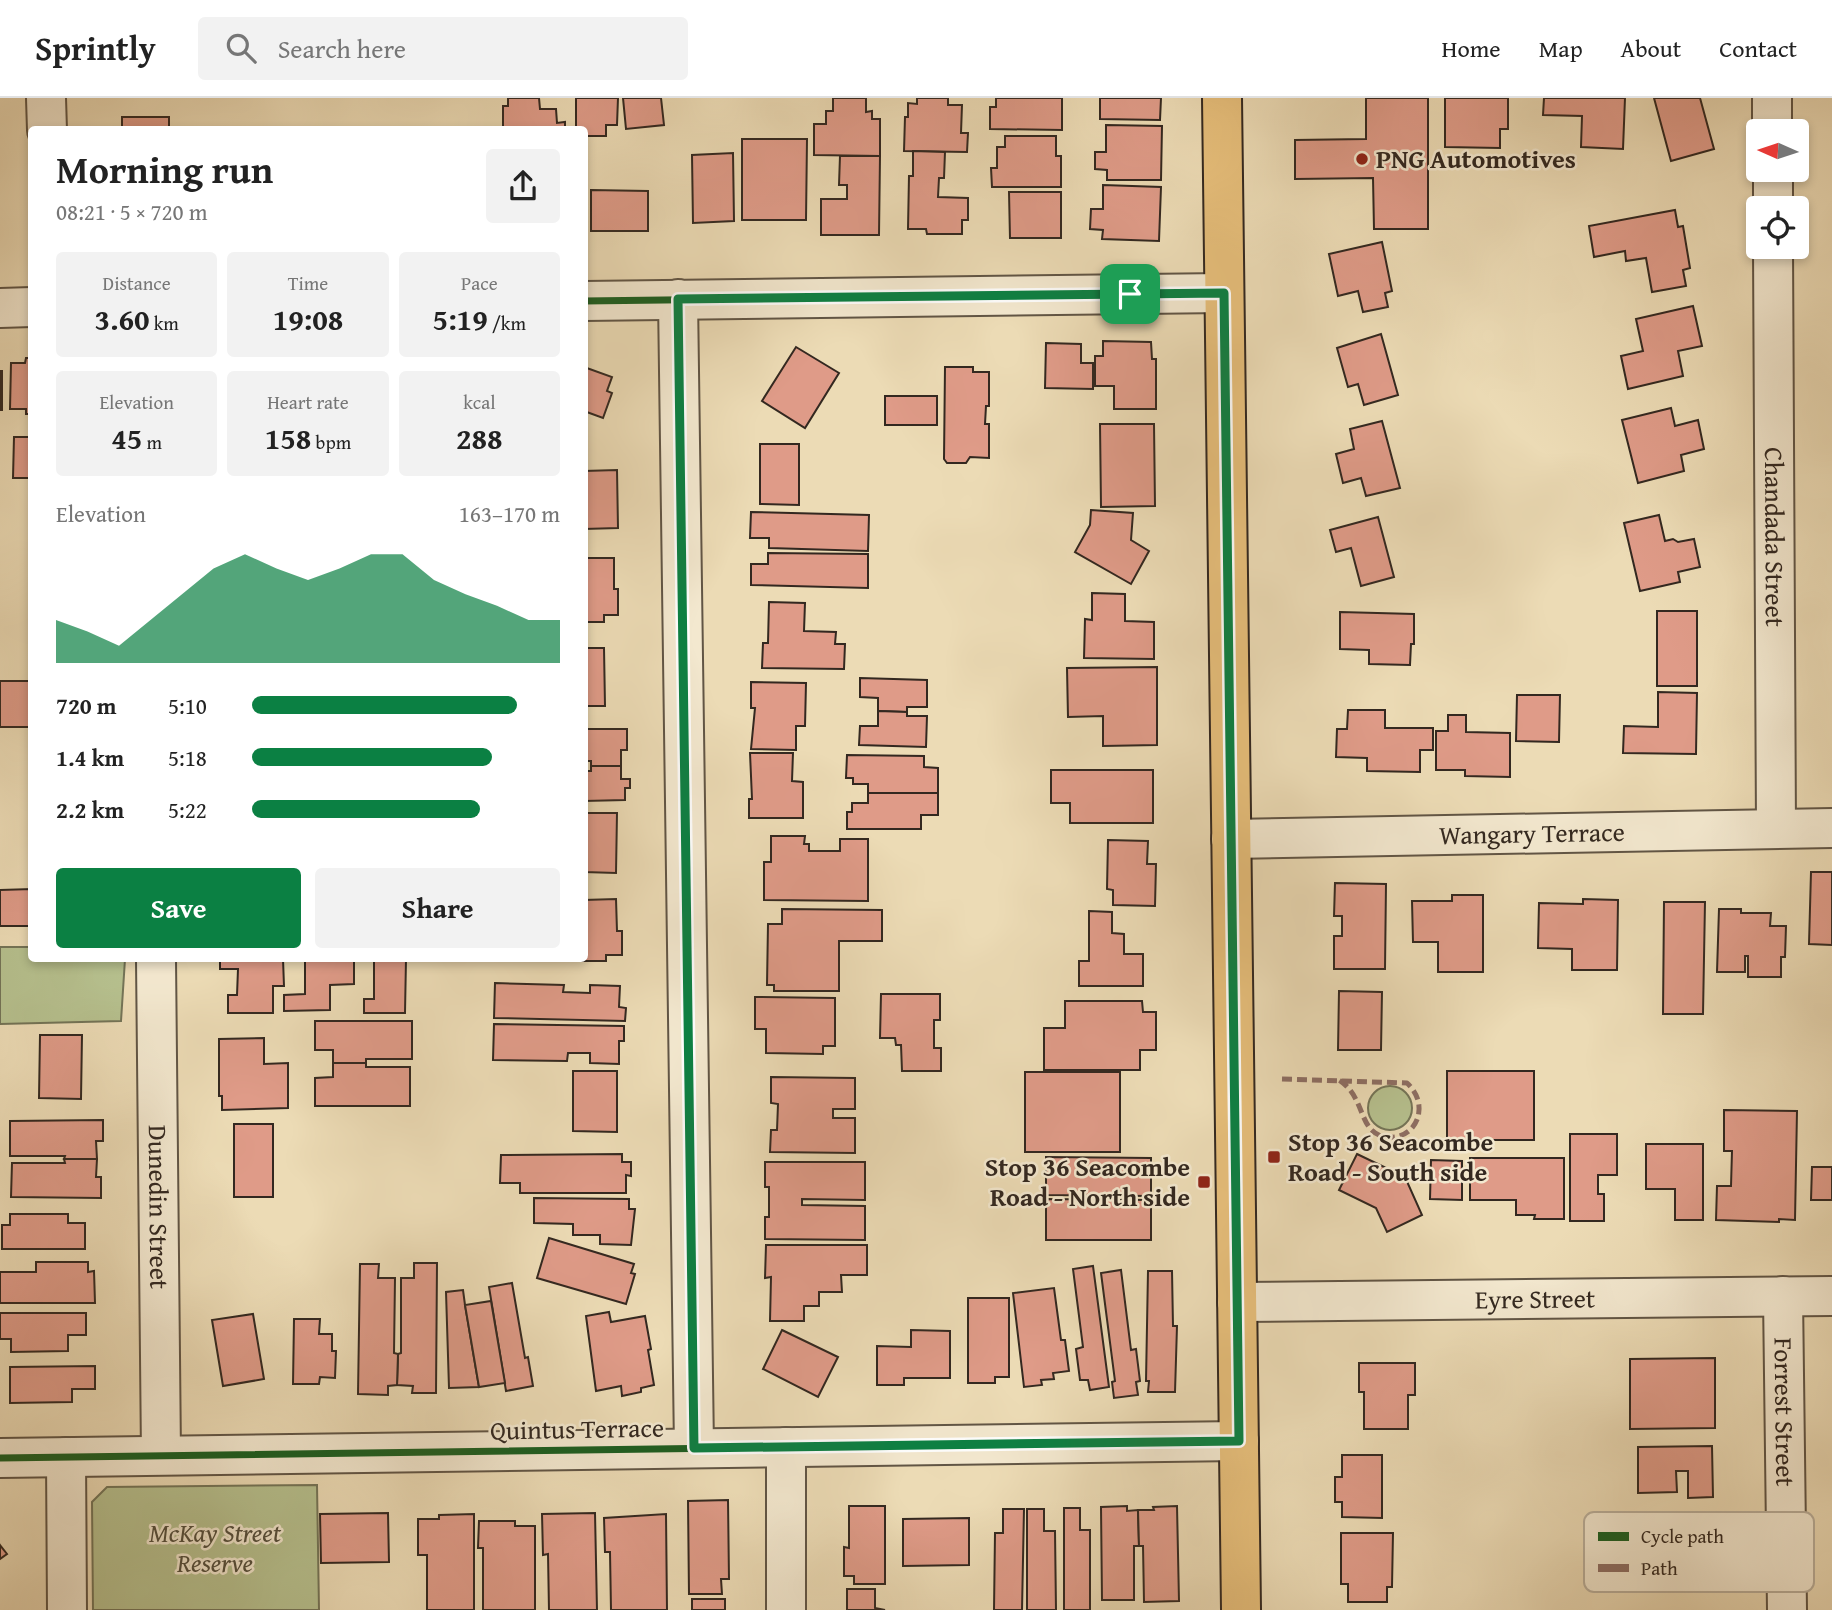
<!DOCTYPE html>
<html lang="en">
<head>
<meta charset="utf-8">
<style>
  :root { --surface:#fff; --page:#f2f2f2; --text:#222; --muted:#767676; --line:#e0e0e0; --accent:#0b8043 }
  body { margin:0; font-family:"Gentium Book Plus",serif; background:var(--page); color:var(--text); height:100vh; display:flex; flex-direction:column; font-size:26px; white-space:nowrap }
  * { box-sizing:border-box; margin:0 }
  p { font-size:23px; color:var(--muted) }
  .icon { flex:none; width:38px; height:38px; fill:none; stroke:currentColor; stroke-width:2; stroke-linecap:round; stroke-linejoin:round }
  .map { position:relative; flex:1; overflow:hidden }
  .drawer { position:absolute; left:28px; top:28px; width:560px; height:836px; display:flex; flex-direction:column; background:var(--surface); border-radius:7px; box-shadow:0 4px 10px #0003 }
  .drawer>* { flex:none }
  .needle { width:46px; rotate:273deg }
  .buttons { position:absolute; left:1746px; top:21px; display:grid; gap:14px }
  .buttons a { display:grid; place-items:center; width:63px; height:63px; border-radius:7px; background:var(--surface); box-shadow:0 4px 10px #0003; font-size:35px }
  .pin { position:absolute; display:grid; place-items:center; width:60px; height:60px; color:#fff; margin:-30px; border-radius:14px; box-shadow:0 4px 10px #0006 }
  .round { display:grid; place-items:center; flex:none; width:74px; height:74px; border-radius:7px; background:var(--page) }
  .headline { display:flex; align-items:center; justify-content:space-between; height:119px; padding:0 28px }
  h1 { font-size:38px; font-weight:800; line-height:52px }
  .metrics { display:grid; grid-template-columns:repeat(3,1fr); gap:10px; height:119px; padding:7px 28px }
  .metrics div { display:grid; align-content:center; border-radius:7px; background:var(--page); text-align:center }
  .metrics b { font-size:30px; font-weight:800 }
  .metrics small { font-size:19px; font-weight:400 }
  .metrics p { font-size:19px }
  .chart { height:196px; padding:14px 28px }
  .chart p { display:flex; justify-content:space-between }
  .chart svg { width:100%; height:126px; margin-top:7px; fill:var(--accent); opacity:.7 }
  .primary-button { display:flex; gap:14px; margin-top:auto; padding:14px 28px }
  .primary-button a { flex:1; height:80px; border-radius:7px; background:var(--accent); color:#fff; font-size:28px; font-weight:800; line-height:80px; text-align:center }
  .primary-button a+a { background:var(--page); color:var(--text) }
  ul { padding:0 28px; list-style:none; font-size:23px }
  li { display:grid; grid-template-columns:112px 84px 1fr; align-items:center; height:52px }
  li i { height:18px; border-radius:9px; background:var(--accent) }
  header { display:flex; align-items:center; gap:42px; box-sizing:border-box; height:98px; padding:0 35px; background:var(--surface); border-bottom:2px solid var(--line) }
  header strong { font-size:33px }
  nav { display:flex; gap:38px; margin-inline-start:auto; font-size:24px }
  .search { width:490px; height:63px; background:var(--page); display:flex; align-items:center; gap:18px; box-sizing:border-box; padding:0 24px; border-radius:7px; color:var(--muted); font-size:26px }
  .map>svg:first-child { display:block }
</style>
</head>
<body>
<header>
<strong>Sprintly</strong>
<div class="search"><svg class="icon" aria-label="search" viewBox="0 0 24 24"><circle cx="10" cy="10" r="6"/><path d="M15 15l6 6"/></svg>Search here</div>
<nav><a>Home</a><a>Map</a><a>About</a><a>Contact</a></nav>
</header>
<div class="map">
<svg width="1832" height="1512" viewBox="0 0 1832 1512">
  <rect width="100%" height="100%" fill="#ecdbb5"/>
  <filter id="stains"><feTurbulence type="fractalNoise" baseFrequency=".00286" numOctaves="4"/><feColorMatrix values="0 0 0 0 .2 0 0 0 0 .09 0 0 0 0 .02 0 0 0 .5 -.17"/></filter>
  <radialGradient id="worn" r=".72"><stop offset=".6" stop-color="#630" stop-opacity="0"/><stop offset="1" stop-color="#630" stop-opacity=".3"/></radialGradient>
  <!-- green -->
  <g fill="#b6c08e" stroke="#747457" stroke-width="2">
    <path d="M0 849H31L32 861H125L121 923 0 926Z"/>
    <circle cx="1390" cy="1010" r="22"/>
    <path d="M317 1387 319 1512H93L92 1404 107 1389Z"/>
  </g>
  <!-- building -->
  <g fill="#df9b88" stroke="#332820" stroke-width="2">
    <path d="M508 0H539L540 11H556L557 25 565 24V32H503V8H508Z"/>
    <path d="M576 0H618L617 27H606V38H584V32H576Z"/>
    <path d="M623 0H661L664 27 626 31Z"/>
    <path d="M833 0H866V14L872 13V21H880V58L814 57V26H826V13H833Z"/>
    <path d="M917 0H948V7H962L961 35H968L967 54 904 53 905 19H908V5L917 6Z"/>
    <path d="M996 0H1062V32L990 31V9H996Z"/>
    <path d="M1100 0H1161L1160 22 1100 21Z"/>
    <path d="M1366 0H1428V131H1374L1373 80 1295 81V42L1366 41Z"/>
    <path d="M1445 0H1508V31H1500V50L1445 49Z"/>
    <path d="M1544 0H1625L1623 51 1581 49 1582 18 1543 17Z"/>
    <path d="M1654 0H1700L1714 51 1671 63Z"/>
    <rect x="122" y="19" width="47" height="13"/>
    <path d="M1106 27 1162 28 1161 82H1107V72L1095 71V54H1106Z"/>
    <path d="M1005 38H1056V58H1061V89H992L991 70H997V49H1005Z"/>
    <path d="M742 41H807L806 122H742Z"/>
    <path d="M913 53 945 54 944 80H939L938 99 968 100V122H962V136H927L926 131H908L909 78H913Z"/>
    <path d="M733 55 734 123 693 125 692 57Z"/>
    <path d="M840 58H880L879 137H821V101H847V87H839Z"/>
    <path d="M1103 87 1161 89 1159 143 1102 141 1103 132 1090 131 1091 111H1103Z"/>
    <path d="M591 92 648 93V133H591Z"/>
    <path d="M1009 94H1061V140H1010Z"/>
    <path d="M1675 112 1678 129 1683 128 1690 170 1683 172 1686 188 1652 194 1646 160 1626 163 1625 153 1594 159 1589 128Z"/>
    <path d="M1382 144 1392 193 1385 195 1388 209 1363 214 1358 193 1338 198 1329 156Z"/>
    <path d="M1693 208 1702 248 1678 253 1683 278 1628 291 1621 258 1643 253 1636 221Z"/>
    <path d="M1381 236 1398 297 1364 307 1358 286 1348 289 1337 250Z"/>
    <path d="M1103 243 1151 244 1152 261H1156V311H1114V288H1095V258H1103Z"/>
    <path d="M1046 245 1081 246V265H1093V291L1045 290Z"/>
    <path d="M796 249 839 275 805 330 762 303Z"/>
    <path d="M26 260H32V316H26V311H10L11 265H25Z"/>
    <path d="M584 269 612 279 607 293 612 295 603 320 584 313Z"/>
    <path d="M945 269H973V274H989V308H986L985 326H989V360L970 359 966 365H947L944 361Z"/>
    <rect x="0" y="273" width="2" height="39"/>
    <rect x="885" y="298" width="52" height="29"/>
    <path d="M1671 310 1675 328 1698 322 1704 351 1681 357 1684 373 1638 385 1622 322Z"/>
    <path d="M1382 323 1400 390 1366 398 1361 380 1343 385 1336 356 1354 351 1350 331Z"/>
    <path d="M1100 326H1154L1155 408 1101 409Z"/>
    <path d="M14 339H32V380H13Z"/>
    <path d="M760 346H799V407L760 406Z"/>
    <path d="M617 372 618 430 584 431V373Z"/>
    <path d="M1091 412 1133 415 1131 442 1149 453 1131 486 1075 454 1090 427Z"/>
    <path d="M751 414 869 417 868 453 769 450V440H750Z"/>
    <path d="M1659 417 1665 443 1673 441 1678 444 1694 441 1700 469 1678 474 1680 484 1640 493 1624 425Z"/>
    <path d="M1378 419 1394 479 1361 488 1351 450 1336 454 1330 432Z"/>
    <path d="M768 455 868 456V490L751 487V466H768Z"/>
    <path d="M584 460H614V491H618V517H604V524H584Z"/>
    <path d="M1092 495 1125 496V523L1154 524V561L1084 560 1085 521 1092 522Z"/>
    <path d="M769 504 805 505 804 533 836 534 835 546H845L844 571 762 570 763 545H768Z"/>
    <rect x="1657" y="513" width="40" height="75"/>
    <path d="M1340 514 1414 516V546H1411L1410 567 1369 566V552L1340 551Z"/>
    <path d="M584 550H604L605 608H584Z"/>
    <path d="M1157 569V647L1103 648V618L1068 619 1067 570Z"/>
    <path d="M860 580 927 582V609H907V614L878 613V600L860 599Z"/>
    <rect x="0" y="583" width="32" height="46"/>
    <path d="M751 584 806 585 805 628H796V652L751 651 755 610H751Z"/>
    <path d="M1658 594 1697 595 1696 656 1623 655 1624 628 1658 629Z"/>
    <path d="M1517 597H1560L1559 644 1516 643Z"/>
    <path d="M1348 612H1385V630H1433V652H1420V674L1367 673V660L1336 659 1337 631H1347Z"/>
    <path d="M878 613 907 614V618H927L926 649 859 647 860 628H878Z"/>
    <path d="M1448 617H1466V634L1510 635V679L1465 678V672H1436V633H1448Z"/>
    <path d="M584 631H627V652H621V668H591V663H584Z"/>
    <path d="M750 655H793L792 683 803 684V720H749V701H752Z"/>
    <path d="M847 657 924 658V669L938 670V695H868V686H853V680H846Z"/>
    <path d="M591 668H621V681H630V690H625V702L584 703V673H591Z"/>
    <path d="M1051 672H1153V725H1070V705H1051Z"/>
    <path d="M868 695H938V717H921V731H847V714H852V705H868Z"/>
    <path d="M584 715H617L616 775 584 774Z"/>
    <path d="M771 738H805L804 746H809V753H840V741H868V803L764 802V764H771Z"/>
    <path d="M1108 742 1148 743 1147 766H1156L1155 808 1113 807V792L1107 791Z"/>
    <path d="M1811 774H1832V847L1809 846Z"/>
    <path d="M1335 785 1386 786 1385 871H1334V838H1342V818H1334Z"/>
    <path d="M32 791V828H0V792Z"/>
    <path d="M1452 797H1483V874H1438V844H1413L1412 803H1452Z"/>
    <path d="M616 801 617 833H622V857H606V863H578V861H584V802Z"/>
    <path d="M1583 801 1618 802 1617 872H1572V851L1538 850 1539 805 1583 806Z"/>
    <path d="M1664 804H1705L1703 916H1663Z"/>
    <path d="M782 811 882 812V843H839V893H774V887H767L768 826H782Z"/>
    <path d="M1719 811H1741V815H1771L1770 828H1786L1785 859H1781V879H1748V858H1745V874H1717Z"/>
    <path d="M1089 813 1112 814V835L1124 836V856H1143V888H1079V863H1089Z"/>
    <path d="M220 861H283L284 888H273V915H228V897H237L238 871H220Z"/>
    <path d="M305 861 354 862V886L330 887V912L284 913V897L305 896Z"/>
    <path d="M374 861H406L405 915H364V901H374Z"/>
    <path d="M495 885 564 887 563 894 590 895V887L620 888 619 909 626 910 625 923 494 920Z"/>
    <path d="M1339 893 1382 894 1381 952H1338Z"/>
    <path d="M881 896H940V922H934V950H941V973H902L901 947H896L895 940H880Z"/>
    <path d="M755 899 835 900V948H823V956L766 955V931H755Z"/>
    <path d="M1065 903H1142L1143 914H1156V952H1140V972H1044V930H1065Z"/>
    <path d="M315 923H412V961H366V965H333V952H315Z"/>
    <path d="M494 926 624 928V943H619V966L590 965V955H568L567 963 493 962Z"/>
    <path d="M40 937H82L81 1001 39 1000Z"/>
    <path d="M264 940V966L288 965V1010L222 1012V998H219V941Z"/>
    <path d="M333 965H366V969H410V1008H315V980L333 979Z"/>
    <path d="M573 973H617V1034L573 1033Z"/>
    <rect x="1447" y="973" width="87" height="69"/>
    <rect x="1025" y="974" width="95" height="80"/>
    <path d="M771 979 855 980V1011H833V1020H855V1055L770 1054 771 1032H777L778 1006 771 1005Z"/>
    <path d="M1724 1012 1797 1013 1795 1122 1779 1121V1124L1716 1122 1717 1088H1731L1732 1053H1724Z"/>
    <path d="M103 1022V1043H96L97 1061H64L65 1058H10V1023Z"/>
    <rect x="234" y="1026" width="39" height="73"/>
    <path d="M1570 1036H1617V1077H1598V1096H1604V1123H1570Z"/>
    <path d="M1646 1046H1703V1122H1675V1091H1646Z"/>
    <path d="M622 1056V1064H631V1078L626 1077V1095H520V1085H500L501 1057Z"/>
    <path d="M1357 1056 1405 1079 1422 1117 1387 1134 1376 1110 1339 1092Z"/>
    <path d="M1046 1059 1151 1060V1098L1046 1097Z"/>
    <path d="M1470 1060H1564V1121H1534L1535 1117H1516V1102H1470Z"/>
    <path d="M64 1061H97L96 1079H101V1100L11 1099 12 1065H65Z"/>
    <path d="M1431 1062 1462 1063V1102L1430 1101Z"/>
    <path d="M765 1064H865V1102L802 1101V1107L865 1108V1142L765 1141V1119H769V1089H765Z"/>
    <path d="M1812 1069H1832V1102H1811Z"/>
    <path d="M534 1100 629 1101V1111H635L631 1147 600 1146V1137H573V1126L534 1125Z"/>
    <path d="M1046 1101 1151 1102V1142H1046Z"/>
    <path d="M10 1116H68V1125H85V1151H2V1127H10Z"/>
    <path d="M549 1140 634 1166 631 1175 635 1176 626 1206 537 1180Z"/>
    <path d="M766 1147H867V1177H841L842 1194H819V1208H804V1223H770L771 1179 765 1180Z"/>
    <path d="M36 1164H88V1174L94 1173 95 1205H0V1174H36Z"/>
    <path d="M414 1165H437L436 1295H412L413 1288 397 1287 398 1256 401 1255V1180H414Z"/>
    <path d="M360 1166H379L378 1180H395L394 1255 398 1256 397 1287 388 1288V1297L358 1296Z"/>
    <path d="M1093 1168 1109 1289 1090 1292 1088 1282H1080L1076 1251 1083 1249 1073 1171Z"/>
    <path d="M1121 1172 1131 1252 1136 1251 1140 1283 1136 1284 1138 1297 1114 1300 1112 1284 1115 1283 1101 1175Z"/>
    <path d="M1148 1173H1172L1173 1228H1177L1175 1294H1148L1149 1283H1146Z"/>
    <path d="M512 1185 525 1260 528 1259 533 1288 506 1293 489 1189Z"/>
    <path d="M1054 1190 1061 1242H1065L1069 1273 1053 1275 1054 1281 1041 1282 1042 1287 1024 1289 1013 1195Z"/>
    <path d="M463 1192 465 1207 479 1289 449 1290 446 1194Z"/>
    <path d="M968 1200H1009V1279H995V1285H968Z"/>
    <path d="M491 1203 505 1285 479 1289 465 1207Z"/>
    <path d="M609 1214 611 1224 645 1218 651 1251 648 1252 654 1287 641 1290V1294L622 1298 621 1288 596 1293 586 1218Z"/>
    <path d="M0 1215H86V1237H68V1253L11 1254V1241H0Z"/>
    <path d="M253 1216 264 1281 223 1288 212 1222Z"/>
    <path d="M294 1221H320L319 1236H332V1253H336L335 1280 320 1279 319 1286H293Z"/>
    <path d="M782 1232 838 1259 818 1299 763 1271Z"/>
    <path d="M911 1232 950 1233V1280H904V1287H877V1248L911 1249Z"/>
    <path d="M1715 1260V1330L1630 1331V1261Z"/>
    <path d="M1359 1265H1415V1297H1408V1331H1364V1294H1359Z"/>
    <path d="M95 1268V1291H72V1304L10 1305V1269Z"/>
    <path d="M1712 1348 1713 1399 1688 1400V1373H1676L1677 1394 1638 1395V1349Z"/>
    <path d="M1342 1357H1382V1420L1342 1419V1404H1335V1379H1342Z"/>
    <path d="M728 1402 729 1481H721L722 1496H689L688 1403Z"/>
    <path d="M849 1408H885V1486H854V1478H844V1449L849 1450Z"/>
    <path d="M1127 1408V1413L1138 1412 1139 1448H1134V1502H1102L1101 1409Z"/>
    <path d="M1177 1408 1179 1503 1144 1504 1143 1448H1139L1138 1412H1154L1153 1409Z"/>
    <path d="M1064 1410H1080V1432H1090V1512H1064Z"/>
    <path d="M1003 1411H1024L1022 1512H994L995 1435H1003Z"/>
    <path d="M1027 1411H1044V1433H1055L1056 1512H1027Z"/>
    <path d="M388 1415 389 1464 321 1465 320 1416Z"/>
    <path d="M595 1415 597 1512H549L548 1456 543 1457 542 1416Z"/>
    <path d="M474 1416V1512H427V1457H418V1421H439V1417Z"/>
    <path d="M666 1416 667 1512H611L610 1454H605L604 1420Z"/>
    <path d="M969 1420V1467L903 1468V1421Z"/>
    <path d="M479 1423H515V1428H535V1512H483V1450H478Z"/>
    <path d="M1341 1435H1393L1392 1489H1387V1504H1348V1486H1341Z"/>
    <path d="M0 1447 7 1456 0 1461Z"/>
    <path d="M847 1491H875V1510L885 1512H847Z"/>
    <rect x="692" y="1501" width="33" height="11"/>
  </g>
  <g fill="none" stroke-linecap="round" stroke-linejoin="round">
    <defs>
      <g id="minor">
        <path d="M46 0 47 32"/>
        <path d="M1772 0V33"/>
        <path d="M1773 72V110"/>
        <path id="s1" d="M1773 149 1776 730"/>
        <path d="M678 201 694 1350"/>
        <path d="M584 203 1224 195"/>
        <path d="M0 210 32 209"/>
        <path id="s2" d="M1231 741 1832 730"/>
        <path id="s3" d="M156 861 161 1357"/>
        <path id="s4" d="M1783 1198 1787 1512"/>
        <path id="s5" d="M1237 1204 1832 1198"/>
        <path d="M66 1359 67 1512"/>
        <path d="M0 1360 1239 1343"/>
        <path d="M786 1512V1349"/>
      </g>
      <path id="major" d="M1222 0 1241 1512"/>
    </defs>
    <!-- minor casing -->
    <use href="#minor" stroke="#615545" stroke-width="42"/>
    <!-- major casing -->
    <use href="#major" stroke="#332820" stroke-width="42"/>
    <!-- minor -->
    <use href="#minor" stroke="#f3e8cf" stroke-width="38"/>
    <!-- major -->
    <use href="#major" stroke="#e6be7a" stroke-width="38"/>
    <!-- quiet -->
    <path stroke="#8d6e63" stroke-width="5" stroke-dasharray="10 5" stroke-linecap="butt" d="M1282 981 1407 985C1434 1010 1412 1049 1379 1037 1359 1029 1364 998 1339 982"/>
    <defs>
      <g id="cycleway">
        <path d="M678 201 694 1350"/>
        <path d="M584 203 1224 195"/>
        <path d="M0 1360 1239 1343"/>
      </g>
    </defs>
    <!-- cycleway casing -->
    <use href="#cycleway" stroke="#f3e8cf" stroke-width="11"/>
    <!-- cycleway -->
    <use href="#cycleway" stroke="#1b5e20" stroke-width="7"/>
  </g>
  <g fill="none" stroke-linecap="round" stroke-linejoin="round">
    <defs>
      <path id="route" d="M1224 195 1239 1343 694 1350 678 201Z"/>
    </defs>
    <!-- route casing -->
    <use href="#route" stroke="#fff" stroke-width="14"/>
    <!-- route -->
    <use href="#route" stroke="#0b8043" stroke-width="9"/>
  </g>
  <!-- markers -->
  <g fill="#8f2418" stroke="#f3e8cf" stroke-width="2.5">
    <circle cx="1362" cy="61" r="7"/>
    <rect x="1267" y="1052" width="14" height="14" rx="3.5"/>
    <rect x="1197" y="1077" width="14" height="14" rx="3.5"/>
  </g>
  <g text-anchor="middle" stroke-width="5" stroke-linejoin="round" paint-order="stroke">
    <!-- poi labels -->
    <g font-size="26" font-weight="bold" fill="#332820" stroke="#f3e8cf" text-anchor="start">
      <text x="1376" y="70">PNG Automotives</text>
      <text x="1288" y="1053">Stop 36 Seacombe<tspan x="1288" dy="30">Road - South side</tspan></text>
      <text x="1190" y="1078" text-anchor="end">Stop 36 Seacombe<tspan x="1190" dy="30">Road - North side</tspan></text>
    </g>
    <!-- street labels -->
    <g font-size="26" fill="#332820" stroke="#f3e8cf">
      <text dy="9" stroke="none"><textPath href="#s1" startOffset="290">Chandada Street</textPath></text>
      <text dy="9" stroke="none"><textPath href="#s2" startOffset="301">Wangary Terrace</textPath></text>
      <text dy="9" stroke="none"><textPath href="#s3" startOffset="248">Dunedin Street</textPath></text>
      <text dy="9" stroke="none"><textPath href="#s5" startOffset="298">Eyre Street</textPath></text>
      <text dy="9" stroke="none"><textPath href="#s4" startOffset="116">Forrest Street</textPath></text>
      <text transform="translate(577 1331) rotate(-1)" y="9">Quintus Terrace</text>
    </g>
    <!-- park labels -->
    <g font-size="26" font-style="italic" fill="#544e3c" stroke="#f3e8cf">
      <text x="215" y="1444">McKay Street<tspan x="215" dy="30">Reserve</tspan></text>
    </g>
  </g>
  <!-- legend -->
  <rect x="1584" y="1414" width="230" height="80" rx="10" fill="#f3e8cf" stroke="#b9ae9a" stroke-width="2"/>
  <rect x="1598" y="1434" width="31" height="9" fill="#1b5e20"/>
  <rect x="1598" y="1466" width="31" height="8" fill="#8d6e63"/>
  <g font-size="19" fill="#332820">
    <text x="1641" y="1445">Cycle path</text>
    <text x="1641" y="1477">Path</text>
  </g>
  <rect width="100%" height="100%" filter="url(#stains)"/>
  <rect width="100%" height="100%" fill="url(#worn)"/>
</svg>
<div class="buttons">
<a><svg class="needle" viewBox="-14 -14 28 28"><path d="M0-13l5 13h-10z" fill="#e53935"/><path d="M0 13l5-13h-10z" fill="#767676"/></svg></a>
<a><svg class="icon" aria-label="locate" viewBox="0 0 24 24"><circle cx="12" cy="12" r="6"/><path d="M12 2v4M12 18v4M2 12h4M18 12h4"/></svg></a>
</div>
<div class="pin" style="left:1130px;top:196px;background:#1e9e55"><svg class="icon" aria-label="arrive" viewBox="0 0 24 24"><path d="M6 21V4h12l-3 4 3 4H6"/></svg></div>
<section class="drawer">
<div class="headline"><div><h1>Morning run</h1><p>08:21 · 5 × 720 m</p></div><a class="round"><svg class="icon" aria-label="share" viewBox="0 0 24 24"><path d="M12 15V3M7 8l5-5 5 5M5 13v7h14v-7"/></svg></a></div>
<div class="metrics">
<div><p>Distance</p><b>3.60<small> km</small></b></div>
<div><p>Time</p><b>19:08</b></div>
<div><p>Pace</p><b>5:19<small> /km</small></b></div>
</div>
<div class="metrics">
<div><p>Elevation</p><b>45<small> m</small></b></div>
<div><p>Heart rate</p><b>158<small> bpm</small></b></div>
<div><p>kcal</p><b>288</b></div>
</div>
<div class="chart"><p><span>Elevation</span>163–170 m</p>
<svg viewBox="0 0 160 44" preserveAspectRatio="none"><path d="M0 44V29L10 33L20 38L30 29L40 20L50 11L60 6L70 11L80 15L90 11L100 6L110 6L120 15L130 20L140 24L150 29L160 29V44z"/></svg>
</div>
<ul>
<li><b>720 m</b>5:10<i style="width:86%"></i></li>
<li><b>1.4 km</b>5:18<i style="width:78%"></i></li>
<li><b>2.2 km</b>5:22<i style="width:74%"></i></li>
</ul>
<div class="primary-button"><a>Save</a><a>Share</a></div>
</section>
</div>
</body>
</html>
